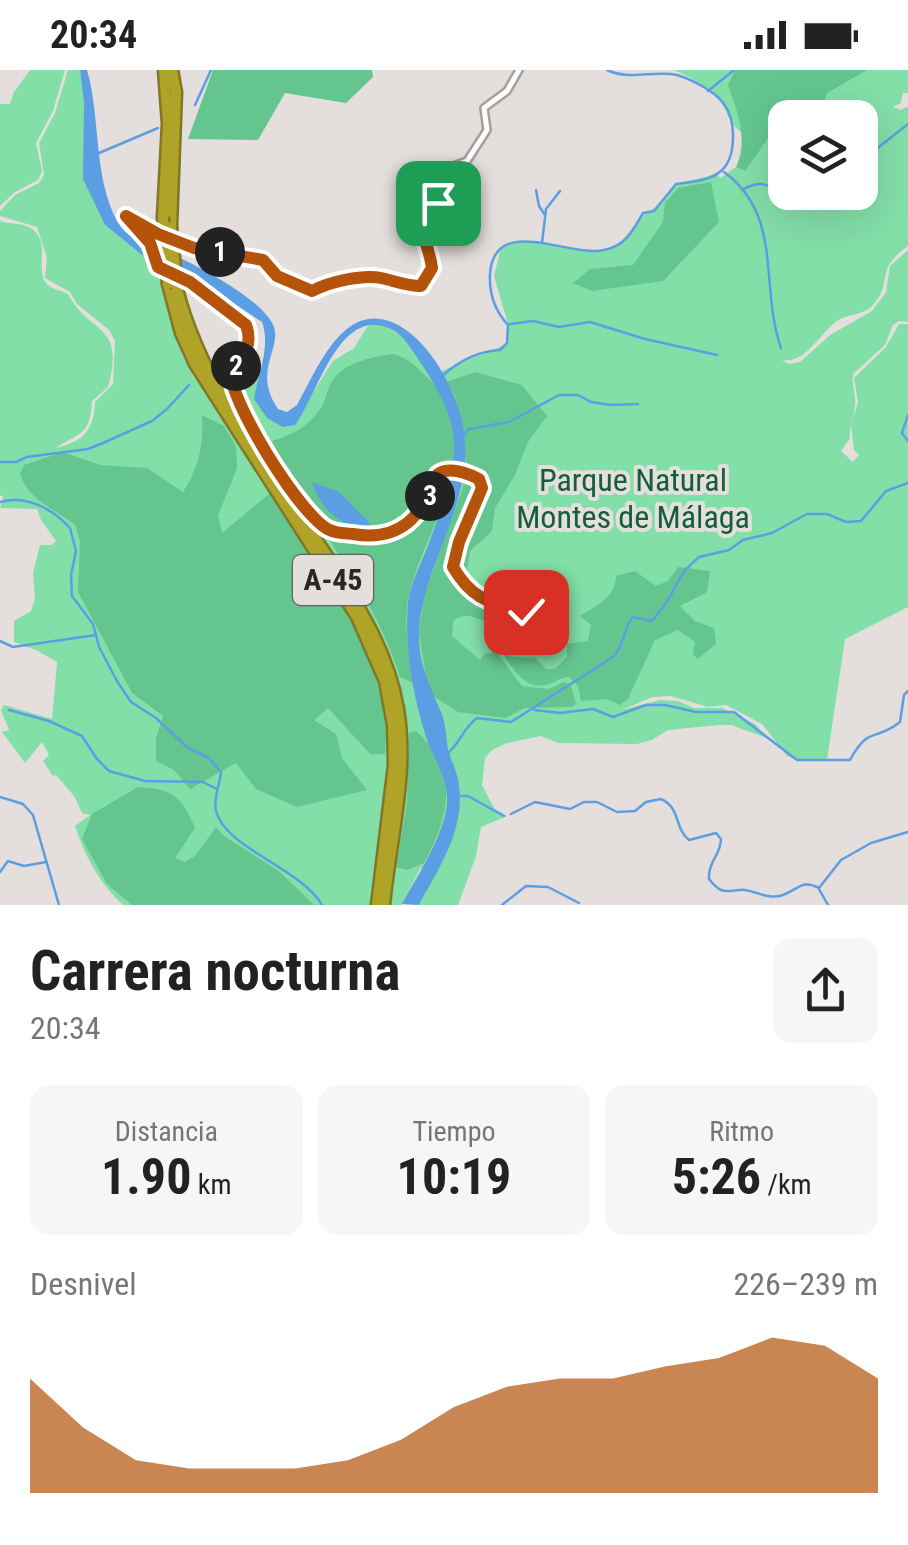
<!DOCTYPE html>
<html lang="es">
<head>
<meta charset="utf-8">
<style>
  :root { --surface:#fff; --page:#f6f6f6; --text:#222; --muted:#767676; --accent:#b45309 }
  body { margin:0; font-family:"Roboto Condensed",sans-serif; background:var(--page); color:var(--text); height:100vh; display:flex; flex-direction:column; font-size:38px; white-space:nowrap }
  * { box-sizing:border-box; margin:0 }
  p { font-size:32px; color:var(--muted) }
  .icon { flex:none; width:55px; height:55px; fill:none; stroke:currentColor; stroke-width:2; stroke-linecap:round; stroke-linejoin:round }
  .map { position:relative; height:835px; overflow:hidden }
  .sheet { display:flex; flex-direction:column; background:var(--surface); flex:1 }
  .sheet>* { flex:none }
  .tools { position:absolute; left:768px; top:30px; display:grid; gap:20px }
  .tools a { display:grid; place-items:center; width:110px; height:110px; border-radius:20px; background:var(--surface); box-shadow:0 10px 40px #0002; font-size:50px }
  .pin { position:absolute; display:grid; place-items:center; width:85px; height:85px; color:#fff; margin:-42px; border-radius:20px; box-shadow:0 5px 15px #0006 }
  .km { position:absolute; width:50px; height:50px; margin:-25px; border-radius:50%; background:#222; color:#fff; font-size:28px; line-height:50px; text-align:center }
  .round { display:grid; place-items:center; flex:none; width:105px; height:105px; border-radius:20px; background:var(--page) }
  .head { display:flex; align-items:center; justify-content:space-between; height:170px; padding:0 30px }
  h1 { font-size:55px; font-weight:700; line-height:75px }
  .figures { display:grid; grid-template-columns:repeat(3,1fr); gap:15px; height:170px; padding:10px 30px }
  .figures div { display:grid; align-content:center; border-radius:20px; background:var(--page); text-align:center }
  .figures b { font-size:50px; font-weight:700 }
  .figures small { font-size:28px; font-weight:400 }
  .figures p { font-size:28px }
  .chart { height:280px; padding:20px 30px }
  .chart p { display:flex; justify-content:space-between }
  .chart svg { width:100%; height:180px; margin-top:10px; fill:var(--accent); opacity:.7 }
  .status { display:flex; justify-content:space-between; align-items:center; height:70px; padding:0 50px; background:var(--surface); direction:ltr }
  .status svg { height:28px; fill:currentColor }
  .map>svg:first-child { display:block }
</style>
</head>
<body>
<div class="status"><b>20:34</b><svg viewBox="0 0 49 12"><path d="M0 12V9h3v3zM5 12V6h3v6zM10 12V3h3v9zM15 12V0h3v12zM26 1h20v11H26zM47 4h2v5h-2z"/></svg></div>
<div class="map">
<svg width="908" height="835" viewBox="0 0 908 835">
  <rect width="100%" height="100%" fill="#e4dfdc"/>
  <!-- green -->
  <g fill="#83dfa8" fill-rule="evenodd">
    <path d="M30 0H65L53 41 36 73 42 101 38 110 15 122 0 136V34H10L14 22Z"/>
    <path d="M68 0H80L105 155 142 185 152 187 154 195 162 200 170 246 194 308 220 295 263 298 269 341 292 343 311 325 333 291 354 278 367 257 380 252 418 277 437 303 507 274V251L494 206 501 177C535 162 568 184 603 180 623 178 630 158 643 145 647 142 652 140 656 137 662 131 666 124 672 119 683 109 702 110 716 103L720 108 736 97 745 101 744 64C727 52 731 47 721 33 710 18 691 7 674 0H908V23H903L901 33 893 37 901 40 908 36V176C873 201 894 212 873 235 863 246 849 243 837 251 819 264 806 294 782 290L789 294 800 292 830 265 872 241 886 222 890 196 908 180V252L899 251 893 255 885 275 854 303C850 315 857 324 855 336 854 348 849 355 850 368L841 381 853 392 859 385 854 380 851 355 858 332 854 308 886 277 899 254H908V537L845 569 827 690 802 691 787 686 762 654 726 635 708 637 671 626 653 627 621 640 660 630 678 631 694 638H722L755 654 767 668 731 655H719L668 660 652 670 637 674 558 673 541 666 507 673 492 680 485 688 482 715 494 738 507 746 481 757 476 786 458 835H419L427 820 421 797 402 835H391L395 799 385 798 392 743 382 739 371 835H123C100 814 84 785 75 756L90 745 82 743 74 726 56 705 53 706 43 691 49 685 42 672 25 693 2 662 9 660 1 640 4 635 52 649 57 592 36 580 14 572V551L31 541 35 529 33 503 40 475H52L56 471 41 450 37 439 0 438 3 427 0 425V151C9 154 25 153 32 159 51 172 35 199 46 213 52 220 61 220 68 224 89 265 126 252 108 317L92 331C90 367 79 362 56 378 82 372 94 361 95 332L113 314 115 271 109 260 77 234 70 222 45 208 47 188 37 157 0 146V141L15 125 39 113 44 105 39 73 55 43ZM822 38 819 47 860 48V122H785V48Z"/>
  </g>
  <!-- forest -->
  <g fill="#64c68e">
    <path d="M213 0H372L373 7 346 33 285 23 258 70 188 69Z"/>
    <path d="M735 0H867L827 23 819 47 785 48V56L776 57 745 101 736 97C749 70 737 41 728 15Z"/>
    <path d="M711 112 719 152 663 211 592 221 573 213 590 199 633 195 663 152 665 133 678 118Z"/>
    <path d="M393 284C410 289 417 297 430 310 493 376 422 460 408 529 403 557 410 586 415 614L400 607C373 520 310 452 272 371 293 365 310 356 322 336 327 327 328 315 335 307 349 291 373 287 393 284Z"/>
    <path d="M475 302 522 315 547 346 528 372 515 405 495 438 492 461 470 481 466 511 484 530 539 548C525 550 511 554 498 554 480 555 472 538 453 551L452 566 480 590 484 584 496 582 522 616 548 619 564 612 571 616 576 634 572 637 525 638 505 648 458 642 433 626 427 612 419 564 424 526 463 417 466 392 455 326 447 312Z"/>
    <path d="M202 345 224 356 236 376 237 398 218 446 222 463 269 424C312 492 372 564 385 645 387 658 385 671 385 684H370L328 638 314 650 336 664 342 688 367 720 297 737 256 719 236 693 190 719 174 700 156 691V668L163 646 132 623 78 522 80 471 75 455C55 439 28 430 20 404L24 395 63 382 100 395 147 398 183 422C199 397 204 375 202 345Z"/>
    <path d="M678 497 710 501 707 522 680 536 695 551 714 558 716 574 698 589 693 585 695 572 678 560 655 570 628 629 620 635 606 629 581 631 578 616 569 607C559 607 556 613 546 615 523 620 512 596 501 581L512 587 535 588 546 599H555L567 587V574L588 571 591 555 580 546C597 535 615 528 616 506L635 501 656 516 668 511Z"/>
    <path d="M416 661C461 701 449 746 424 793L407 800 396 797 407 733 409 663Z"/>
    <path d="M138 717C173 719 182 726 195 758L175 788 184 792 195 786 216 757 224 766 280 802 314 835H132L107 814 82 769 92 744Z"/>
  </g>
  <!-- water -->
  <g fill="#5c9ee4">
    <path d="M80 0H87C101 49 93 106 117 151 129 173 155 177 176 186 202 198 256 227 271 251 287 276 250 298 278 339L287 342 297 335C315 304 338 242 381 249 405 253 425 275 438 295 483 369 465 415 437 489 428 513 420 537 419 563 418 592 430 616 441 642 446 654 446 667 448 679 451 691 458 703 459 715 465 761 439 797 419 835L402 834C417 806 437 777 445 746 453 711 436 697 426 667 413 626 404 576 408 533 410 514 421 494 428 476 463 379 469 360 407 273 399 262 389 256 376 255 335 252 316 327 295 355L283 357 267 348 254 329C258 305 271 276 262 252L198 210 142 185 105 155 83 109 84 32Z"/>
    <path d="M312 412 339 422 370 453 368 457C338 457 321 438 312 412Z"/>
  </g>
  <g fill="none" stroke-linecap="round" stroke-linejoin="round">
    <!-- stream -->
    <g stroke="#5c9ee4" stroke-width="2.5">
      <path d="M708 21 734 0"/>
      <path d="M195 35 211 0"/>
      <path d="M99 83 158 58"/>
      <path d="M860 92 908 54"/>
      <path d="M724 102C784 146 759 215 781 278"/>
      <path d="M744 119C771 105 773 124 794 135L804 134 813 122"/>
      <path d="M536 120 539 136 545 145"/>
      <path d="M542 173 546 139 560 121"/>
      <path d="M510 254 533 251 559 257 590 252 645 269 717 285"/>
      <path d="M442 306C459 291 477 281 500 280L507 273 508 255C494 240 489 224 490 204 494 143 570 188 604 180 625 176 633 161 643 143L654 141 676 114C691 112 710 111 721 101 737 87 736 50 724 34 716 22 691 9 677 5 654 0 630 11 607 0"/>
      <path d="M908 345 902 363 908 371"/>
      <path d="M463 366 469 359 509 352 559 325H578L591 332 611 335 638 334"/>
      <path d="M0 392H16L27 387 88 379 103 373 152 351 167 339 189 315"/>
      <path d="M0 432C26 425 52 438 70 458L76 481 71 505 72 526 93 554 99 577 117 611 131 632 156 648 188 678 209 688 221 702C220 714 213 729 216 741 226 779 301 798 322 835"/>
      <path d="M0 571 13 577 96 565"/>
      <path d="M9 640 49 651 82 666 97 689 109 701 145 711 203 712 217 719"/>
      <path d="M534 640 560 643 593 639 613 647 646 635H665L696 642H734L797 690H850C869 655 875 672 900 652L904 625 908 621"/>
      <path d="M447 684C460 674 463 658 477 648L511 652 613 587C625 575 623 558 633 547L652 551 668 530 684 501 699 487 729 480 743 470 772 463 807 444H827L846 452 861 451 886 421 908 413"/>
      <path d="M461 726H468L504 746"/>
      <path d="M0 727 23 734 33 745 59 835"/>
      <path d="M511 744 535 732 570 739 584 732H597L617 742 635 741 646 732 661 729C681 738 674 758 689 770L716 763 721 769C721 785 708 791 709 809 713 814 716 818 721 820 728 823 737 819 745 820 758 822 769 830 783 825 799 819 802 809 819 818L841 790 871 773 908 762"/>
      <path d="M0 802 8 791 24 796 46 792"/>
      <path d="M819 819 828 835"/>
      <path d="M502 835 526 816 548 817 579 833"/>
    </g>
    <defs>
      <g id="minor">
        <path d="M126 146 150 173 158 197 167 201"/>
        <path d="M129 147 163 166"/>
        <path d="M173 170 194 179 263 190 277 206 312 221 331 210H364L375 207 421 216 432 198C430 179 418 159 421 141L437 133 447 98 467 91 487 60 484 38 507 21 519 0"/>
        <path d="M177 206 191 212 246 255C254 276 242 288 230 304 237 342 293 432 323 456 331 463 343 463 353 464 401 472 422 447 438 405 450 396 467 403 479 409L482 418 459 471 453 497C475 536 509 539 551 546"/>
      </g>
      <g id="highway">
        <path d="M163 147 168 54 164 0"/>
        <path d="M171 157 176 22 172 0"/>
        <path d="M168 214 181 263 195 294 357 547 385 611 393 655 394 695 377 835"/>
        <path d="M177 219C203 321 276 408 333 495 362 541 389 585 398 639 409 704 390 770 384 835"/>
      </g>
    </defs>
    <!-- minor casing -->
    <use href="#minor" stroke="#a5a09e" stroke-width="10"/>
    <!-- highway casing -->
    <use href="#highway" stroke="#807827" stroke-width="15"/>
    <!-- minor -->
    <use href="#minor" stroke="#fff" stroke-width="5"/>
    <!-- highway -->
    <use href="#highway" stroke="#afa328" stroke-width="10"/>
    <defs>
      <g id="highway-bridge">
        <path d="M163 147 168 214"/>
        <path d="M171 157 177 219"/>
      </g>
    </defs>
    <!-- highway-bridge casing -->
    <use href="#highway-bridge" stroke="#807827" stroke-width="15" stroke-linecap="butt"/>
    <!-- highway-bridge -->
    <use href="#highway-bridge" stroke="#afa328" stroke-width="10"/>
  </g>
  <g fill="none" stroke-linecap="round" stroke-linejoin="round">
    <defs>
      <path id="route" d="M438 133 422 141C418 159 430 179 432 198L421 216C407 216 395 211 381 208 363 204 329 212 312 221L277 206 263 190 194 178 158 164 126 146 150 173 158 197 190 212 246 255C254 276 242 288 230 304 237 342 293 432 323 456 331 463 343 463 353 464 400 472 422 447 438 404 450 396 467 403 479 409L482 418 459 472 453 497C473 531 490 532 526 542"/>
    </defs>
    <!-- route casing -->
    <use href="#route" stroke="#fff" stroke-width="20"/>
    <!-- route -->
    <use href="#route" stroke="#b45309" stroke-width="12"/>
  </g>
  <g text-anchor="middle" stroke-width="8" stroke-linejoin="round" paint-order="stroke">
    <!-- shield labels -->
    <rect fill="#e4dfdc" stroke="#615e5d" stroke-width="2.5" x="293" y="485" width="80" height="50" rx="8"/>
    <g font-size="30" font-weight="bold" fill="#292726">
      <text x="333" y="520">A-45</text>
    </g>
    <!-- park labels -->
    <g font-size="32" fill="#145e39" stroke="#e4dfdc">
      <text x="633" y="421">Parque Natural<tspan x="633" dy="37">Montes de Málaga</tspan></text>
    </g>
  </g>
</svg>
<div class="tools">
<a><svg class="icon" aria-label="layers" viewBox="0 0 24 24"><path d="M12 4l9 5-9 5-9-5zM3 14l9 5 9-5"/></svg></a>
</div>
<div class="pin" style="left:438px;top:133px;background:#1e9e55"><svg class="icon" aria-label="arrive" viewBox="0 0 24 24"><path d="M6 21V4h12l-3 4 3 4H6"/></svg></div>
<div class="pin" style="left:526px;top:542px;background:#d93025"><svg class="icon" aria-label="check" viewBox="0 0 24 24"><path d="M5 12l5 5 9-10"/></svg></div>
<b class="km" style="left:220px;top:182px">1</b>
<b class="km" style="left:236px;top:296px">2</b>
<b class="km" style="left:430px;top:426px">3</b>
</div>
<section class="sheet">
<div class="head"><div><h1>Carrera nocturna</h1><p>20:34</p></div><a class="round"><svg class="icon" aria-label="share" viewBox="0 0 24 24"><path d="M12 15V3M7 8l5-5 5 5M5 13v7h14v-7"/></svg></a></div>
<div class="figures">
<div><p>Distancia</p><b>1.90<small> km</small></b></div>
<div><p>Tiempo</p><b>10:19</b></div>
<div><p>Ritmo</p><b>5:26<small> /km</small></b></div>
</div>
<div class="chart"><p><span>Desnivel</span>226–239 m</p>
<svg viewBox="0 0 160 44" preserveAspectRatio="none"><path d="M0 44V16L10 28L20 36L30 38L40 38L50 38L60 36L70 31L80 23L90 18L100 16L110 16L120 13L130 11L140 6L150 8L160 16V44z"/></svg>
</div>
</section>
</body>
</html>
